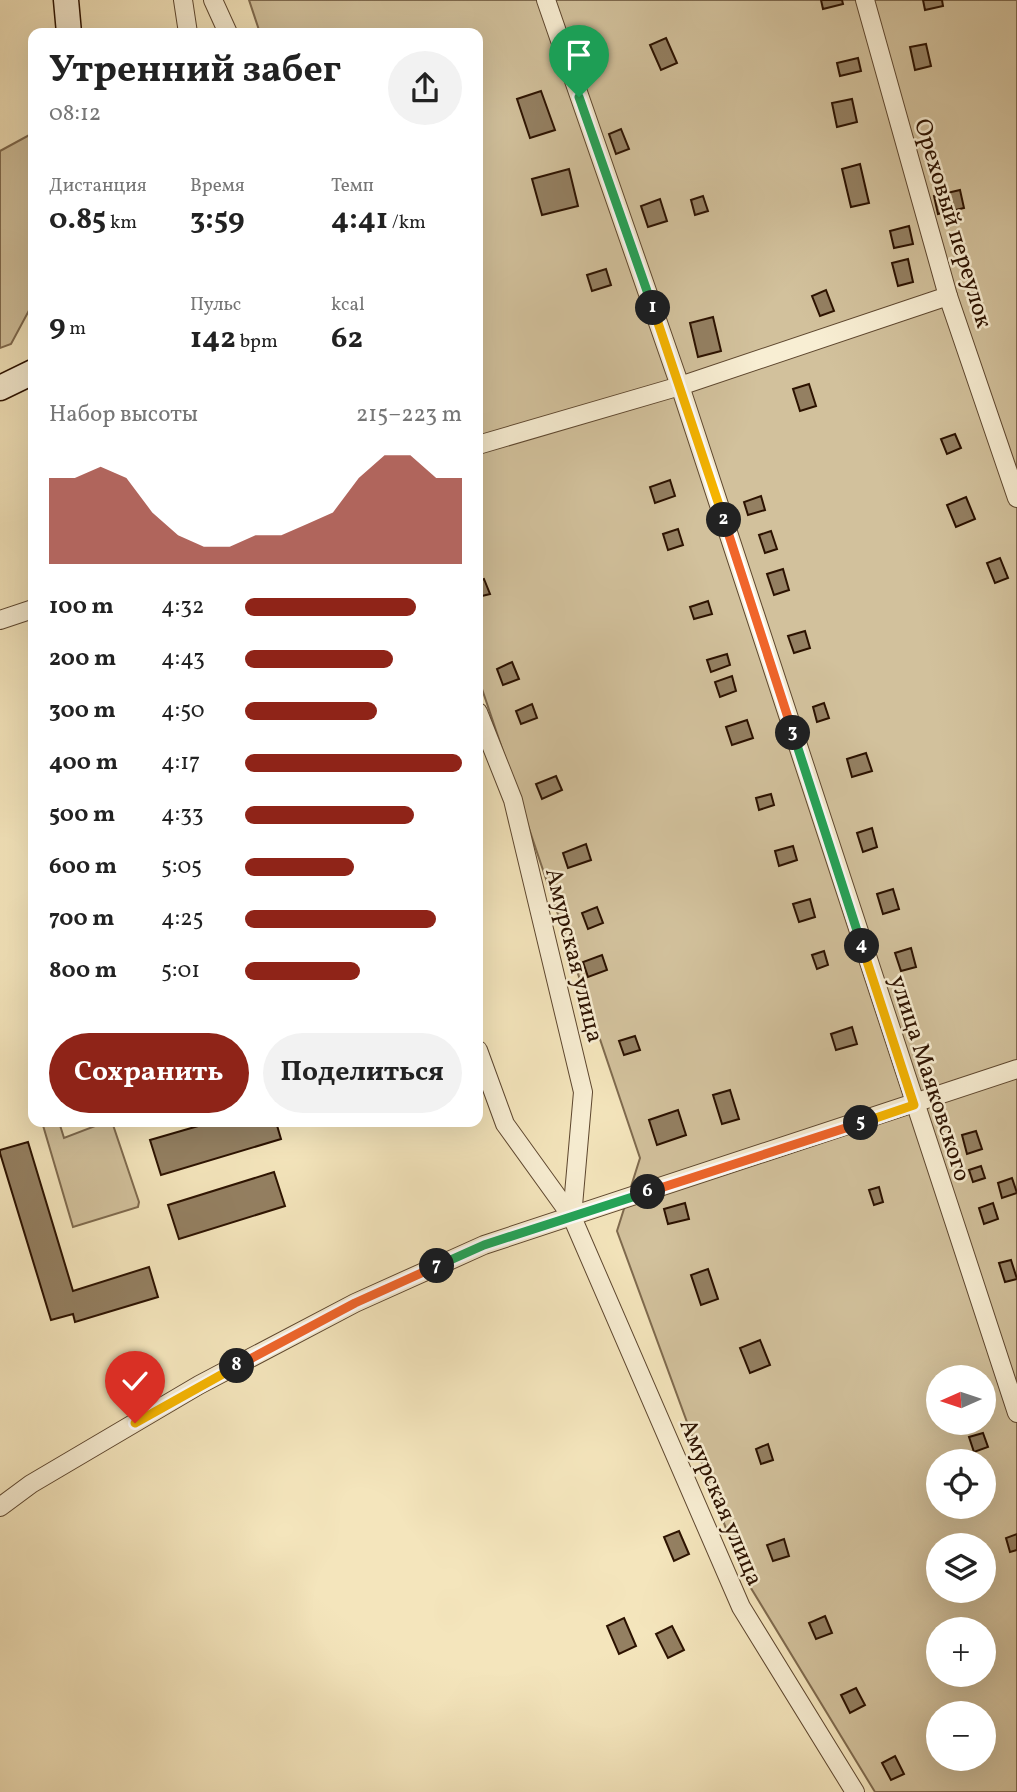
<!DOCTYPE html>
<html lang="ru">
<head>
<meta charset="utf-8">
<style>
  :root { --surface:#fff; --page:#f2f2f2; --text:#222; --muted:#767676; --accent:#8f2418 }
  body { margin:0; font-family:Vollkorn,serif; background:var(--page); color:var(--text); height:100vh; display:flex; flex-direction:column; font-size:26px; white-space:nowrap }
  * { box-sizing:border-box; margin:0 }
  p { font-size:23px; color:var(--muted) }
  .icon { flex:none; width:38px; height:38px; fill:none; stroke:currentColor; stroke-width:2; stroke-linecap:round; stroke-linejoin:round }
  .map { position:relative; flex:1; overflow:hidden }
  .details { position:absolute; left:28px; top:28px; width:455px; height:1099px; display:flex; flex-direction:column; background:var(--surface); border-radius:14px; box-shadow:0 7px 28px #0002 }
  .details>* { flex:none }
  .needle { width:46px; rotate:267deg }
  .buttons { position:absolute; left:926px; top:1365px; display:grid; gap:14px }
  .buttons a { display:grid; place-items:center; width:70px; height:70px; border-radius:50%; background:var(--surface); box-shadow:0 7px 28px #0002; font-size:35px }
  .pin { position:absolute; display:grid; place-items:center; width:60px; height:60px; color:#fff; margin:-72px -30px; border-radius:50% 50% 50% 0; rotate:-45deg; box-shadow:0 0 7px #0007 }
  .pin .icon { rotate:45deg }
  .km { position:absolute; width:35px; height:35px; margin:-18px; border-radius:50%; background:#222; color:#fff; font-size:19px; line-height:35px; text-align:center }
  .round { display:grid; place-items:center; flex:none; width:74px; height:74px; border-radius:37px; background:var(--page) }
  .summary { display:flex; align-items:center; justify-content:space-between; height:119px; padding:0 21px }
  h1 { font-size:38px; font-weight:700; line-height:52px }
  .metrics { display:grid; grid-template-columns:repeat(3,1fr); gap:10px; height:119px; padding:7px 21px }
  .metrics div { display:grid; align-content:center }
  .metrics b { font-size:30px; font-weight:700 }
  .metrics small { font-size:19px; font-weight:400 }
  .metrics p { font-size:19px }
  .chart { height:196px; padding:14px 21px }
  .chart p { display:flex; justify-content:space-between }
  .chart svg { width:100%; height:126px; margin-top:7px; fill:var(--accent); opacity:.7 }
  .primary-button { display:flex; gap:14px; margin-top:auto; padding:14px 21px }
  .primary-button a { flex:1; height:80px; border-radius:42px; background:var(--accent); color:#fff; font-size:28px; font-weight:700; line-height:80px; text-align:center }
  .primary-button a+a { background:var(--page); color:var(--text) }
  ul { padding:0 21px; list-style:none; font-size:23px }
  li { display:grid; grid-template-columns:112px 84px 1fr; align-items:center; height:52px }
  li i { height:18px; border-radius:9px; background:var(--accent) }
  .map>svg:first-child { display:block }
</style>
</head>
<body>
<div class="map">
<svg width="1017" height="1792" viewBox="0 0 1017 1792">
  <rect width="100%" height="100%" fill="#f4e5bc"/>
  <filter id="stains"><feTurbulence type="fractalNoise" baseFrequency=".00286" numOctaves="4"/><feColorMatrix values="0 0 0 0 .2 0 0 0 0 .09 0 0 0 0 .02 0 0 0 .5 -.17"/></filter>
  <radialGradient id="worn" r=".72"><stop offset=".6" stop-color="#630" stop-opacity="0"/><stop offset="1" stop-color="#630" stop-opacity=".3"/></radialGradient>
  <!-- green -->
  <g fill="#d2c19c" stroke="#7f6a4e" stroke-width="2" fill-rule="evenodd">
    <path d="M249 0H1017V1792H875L743 1575 617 1231 640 1158 478 677V33H260ZM938 1377H984V1423H938ZM938 1461H984V1507H938ZM938 1545H984V1591H938ZM938 1629H984V1675H938ZM938 1713H984V1759H938Z"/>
    <path d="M33 133V303L11 344 0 348V151Z"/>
    <path d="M42 1122H59L64 1138 98 1125 97 1122H112L139 1202 138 1207 73 1227Z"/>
  </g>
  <!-- building -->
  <g fill="#948062" stroke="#2c1200" stroke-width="2">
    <path d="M821 0H842L843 4 823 9Z"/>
    <path d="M923 0H942L943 6 925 10Z"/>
    <path d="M666 38 677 63 661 70 650 45Z"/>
    <path d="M926 44 931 66 915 70 910 47Z"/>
    <path d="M858 58 861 71 840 76 837 63Z"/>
    <path d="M541 91 555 130 530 138 517 99Z"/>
    <path d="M852 99 857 122 837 127 832 103Z"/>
    <path d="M621 129 629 149 616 154 609 134Z"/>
    <path d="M860 164 869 203 851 207 842 169Z"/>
    <path d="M569 169 578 206 542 215 532 179Z"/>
    <path d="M960 190 964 208 938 214 934 196Z"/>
    <path d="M703 196 708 211 695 215 691 200Z"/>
    <path d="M660 199 667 221 648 227 641 206Z"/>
    <path d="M909 226 913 244 894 248 890 231Z"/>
    <path d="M908 259 913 282 898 286 892 263Z"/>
    <path d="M606 269 611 285 592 291 587 275Z"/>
    <path d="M826 290 834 311 820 316 812 296Z"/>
    <path d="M713 317 721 351 698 357 690 323Z"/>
    <path d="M809 384 816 406 800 411 793 389Z"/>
    <path d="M955 434 961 448 947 454 941 439Z"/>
    <path d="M670 480 675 496 655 503 650 487Z"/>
    <path d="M761 496 765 510 748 515 744 502Z"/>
    <path d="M966 497 975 519 956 527 947 505Z"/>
    <path d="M678 529 683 545 668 550 663 534Z"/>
    <path d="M771 531 777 549 765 553 759 535Z"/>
    <path d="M1000 558 1008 578 995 583 987 563Z"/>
    <path d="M783 569 789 590 774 595 767 574Z"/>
    <path d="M484 579 490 594 478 597V581Z"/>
    <path d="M708 601 712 614 694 619 690 607Z"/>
    <path d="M805 631 810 648 794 653 788 636Z"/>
    <path d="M727 654 730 665 711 672 707 660Z"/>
    <path d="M512 662 519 679 503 685 497 669Z"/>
    <path d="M732 676 736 691 720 697 715 682Z"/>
    <path d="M824 703 829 718 817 722 813 707Z"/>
    <path d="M532 704 537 718 521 724 516 711Z"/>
    <path d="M747 720 753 738 732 745 726 727Z"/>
    <path d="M866 753 872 771 852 777 847 759Z"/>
    <path d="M556 776 562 790 542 799 536 784Z"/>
    <path d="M771 794 774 805 759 810 756 798Z"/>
    <path d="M872 828 877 847 863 852 857 833Z"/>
    <path d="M586 844 591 860 568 868 563 853Z"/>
    <path d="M793 846 797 860 779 866 775 851Z"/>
    <path d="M893 889 899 909 883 914 877 894Z"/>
    <path d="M810 899 815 917 799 922 793 904Z"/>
    <path d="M597 907 603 923 588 929 582 913Z"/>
    <path d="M911 948 916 967 901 971 895 953Z"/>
    <path d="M824 951 828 965 817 969 812 955Z"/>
    <path d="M602 955 607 970 588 977 583 962Z"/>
    <path d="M852 1027 857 1044 836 1050 831 1034Z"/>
    <path d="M635 1036 640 1050 624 1055 619 1041Z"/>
    <path d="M730 1090 739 1119 722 1124 713 1095Z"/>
    <path d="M678 1110 686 1135 657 1145 649 1120Z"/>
    <path d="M212 1122H276L281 1139 161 1175 150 1140Z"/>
    <path d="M976 1131 982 1149 967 1154 962 1135Z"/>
    <path d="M28 1142 73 1291 149 1267 158 1297 75 1322 73 1314 51 1320 0 1153V1150Z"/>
    <path d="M981 1166 985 1178 973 1182 969 1170Z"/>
    <path d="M274 1172 285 1206 179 1239 168 1205Z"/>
    <path d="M1012 1178 1017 1193 1002 1198 998 1183Z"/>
    <path d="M879 1187 883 1202 874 1205 869 1190Z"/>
    <path d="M685 1203 689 1219 668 1224 664 1209Z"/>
    <path d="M993 1203 998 1219 984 1224 979 1208Z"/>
    <path d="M1011 1260 1017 1279 1005 1282 999 1263Z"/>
    <path d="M708 1269 718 1299 701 1305 691 1275Z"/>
    <path d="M760 1340 770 1365 750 1373 740 1348Z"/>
    <path d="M983 1433 988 1447 974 1452 969 1437Z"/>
    <path d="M768 1444 773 1460 761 1464 756 1449Z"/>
    <path d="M679 1531 689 1554 674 1561 664 1537Z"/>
    <path d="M1017 1534V1550L1010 1552 1006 1538Z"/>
    <path d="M784 1539 789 1556 773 1561 767 1545Z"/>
    <path d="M825 1616 832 1633 816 1639 809 1623Z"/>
    <path d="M624 1618 636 1646 619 1654 607 1626Z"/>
    <path d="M672 1626 684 1650 668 1658 656 1634Z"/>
    <path d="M856 1688 865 1705 850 1713 841 1695Z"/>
    <path d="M895 1756 904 1774 891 1780 882 1763Z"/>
  </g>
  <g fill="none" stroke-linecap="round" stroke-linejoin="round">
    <defs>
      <g id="minor">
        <path d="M183 0 188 33"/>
        <path d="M213 0 228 33"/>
        <path d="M546 0 680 386 1017 1413"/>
        <path d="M865 0 948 296 1017 498"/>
        <path d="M478 445 680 386 948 296"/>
        <path d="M0 620 33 609"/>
        <path d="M478 712 513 800 583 1092 572 1217"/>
        <path d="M478 1050 505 1124 572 1217 741 1607 855 1792"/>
        <path d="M0 1507 31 1484 199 1385 355 1303 484 1245 1017 1069"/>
      </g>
      <g id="secondary">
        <path d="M66 0 69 33"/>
        <path d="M0 388 33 372"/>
      </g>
    </defs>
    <!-- minor casing -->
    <use href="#minor" stroke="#5e472f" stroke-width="20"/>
    <!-- secondary casing -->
    <use href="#secondary" stroke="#2c1200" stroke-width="27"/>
    <!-- minor -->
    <use href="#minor" stroke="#f8eed3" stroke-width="18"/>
    <!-- secondary -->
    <use href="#secondary" stroke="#f8eed3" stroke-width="24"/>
  </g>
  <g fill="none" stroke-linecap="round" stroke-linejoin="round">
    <defs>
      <path id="split-1" d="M579 97 653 308"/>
      <path id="split-2" d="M653 308 724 520"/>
      <path id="split-3" d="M724 520 793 733"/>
      <path id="split-4" d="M793 733 862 946"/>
      <path id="split-5" d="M861 1123 914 1105 862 946"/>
      <path id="split-6" d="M648 1192 861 1123"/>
      <path id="split-7" d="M437 1266 484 1245 648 1192"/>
      <path id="split-8" d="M237 1366 355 1303 437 1266"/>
      <path id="split-9" d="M135 1423 237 1366"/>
    </defs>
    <!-- split-1 casing -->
    <use href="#split-1" stroke="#fff" stroke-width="14"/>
    <!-- split-2 casing -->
    <use href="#split-2" stroke="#fff" stroke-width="14"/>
    <!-- split-3 casing -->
    <use href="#split-3" stroke="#fff" stroke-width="14"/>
    <!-- split-4 casing -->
    <use href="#split-4" stroke="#fff" stroke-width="14"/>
    <!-- split-5 casing -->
    <use href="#split-5" stroke="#fff" stroke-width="14"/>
    <!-- split-6 casing -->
    <use href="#split-6" stroke="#fff" stroke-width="14"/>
    <!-- split-7 casing -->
    <use href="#split-7" stroke="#fff" stroke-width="14"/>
    <!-- split-8 casing -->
    <use href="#split-8" stroke="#fff" stroke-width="14"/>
    <!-- split-9 casing -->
    <use href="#split-9" stroke="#fff" stroke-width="14"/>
    <!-- split-1 -->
    <use href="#split-1" stroke="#22a559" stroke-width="9"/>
    <!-- split-2 -->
    <use href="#split-2" stroke="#f5b400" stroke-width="9"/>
    <!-- split-3 -->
    <use href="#split-3" stroke="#f0652b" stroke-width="9"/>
    <!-- split-4 -->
    <use href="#split-4" stroke="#22a559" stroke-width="9"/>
    <!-- split-5 -->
    <use href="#split-5" stroke="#f5b400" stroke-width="9"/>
    <!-- split-6 -->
    <use href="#split-6" stroke="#f0652b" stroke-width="9"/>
    <!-- split-7 -->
    <use href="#split-7" stroke="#22a559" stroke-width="9"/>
    <!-- split-8 -->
    <use href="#split-8" stroke="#f0652b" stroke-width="9"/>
    <!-- split-9 -->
    <use href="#split-9" stroke="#f5b400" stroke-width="9"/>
  </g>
  <g text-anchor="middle" stroke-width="5" stroke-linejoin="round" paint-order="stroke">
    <!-- street labels -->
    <g font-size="24" fill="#2c1200" stroke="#f8eed3">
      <text transform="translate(954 223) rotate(73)" y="8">Ореховый переулок</text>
      <text transform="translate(575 955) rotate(76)" y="8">Амурская улица</text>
      <text transform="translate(931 1078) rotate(72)" y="8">улица Маяковского</text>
      <text transform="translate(722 1502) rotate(67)" y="8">Амурская улица</text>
    </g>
  </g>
  <rect width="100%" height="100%" filter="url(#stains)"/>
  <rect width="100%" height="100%" fill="url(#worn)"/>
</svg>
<div class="buttons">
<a><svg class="needle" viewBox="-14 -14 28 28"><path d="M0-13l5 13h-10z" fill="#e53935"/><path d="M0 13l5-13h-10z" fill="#767676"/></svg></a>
<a><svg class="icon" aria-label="locate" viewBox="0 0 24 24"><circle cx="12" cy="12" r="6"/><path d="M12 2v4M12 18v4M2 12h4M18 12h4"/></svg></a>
<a><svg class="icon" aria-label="layers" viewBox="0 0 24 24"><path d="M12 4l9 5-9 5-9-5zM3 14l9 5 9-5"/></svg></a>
<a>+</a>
<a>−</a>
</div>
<div class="pin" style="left:579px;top:97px;background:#1e9e55"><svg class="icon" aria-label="arrive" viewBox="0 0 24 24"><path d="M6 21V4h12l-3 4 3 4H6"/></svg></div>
<div class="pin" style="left:135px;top:1423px;background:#d93025"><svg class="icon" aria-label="check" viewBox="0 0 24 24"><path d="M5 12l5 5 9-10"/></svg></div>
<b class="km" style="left:653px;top:308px">1</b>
<b class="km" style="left:724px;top:520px">2</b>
<b class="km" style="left:793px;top:733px">3</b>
<b class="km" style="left:862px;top:946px">4</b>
<b class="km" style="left:861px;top:1123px">5</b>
<b class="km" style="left:648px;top:1192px">6</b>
<b class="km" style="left:437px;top:1266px">7</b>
<b class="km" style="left:237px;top:1366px">8</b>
<section class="details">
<div class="summary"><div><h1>Утренний забег</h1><p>08:12</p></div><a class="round"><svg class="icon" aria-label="share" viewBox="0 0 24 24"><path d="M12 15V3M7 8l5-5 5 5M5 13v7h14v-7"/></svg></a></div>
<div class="metrics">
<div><p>Дистанция</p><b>0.85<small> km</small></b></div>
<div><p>Время</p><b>3:59</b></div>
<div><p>Темп</p><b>4:41<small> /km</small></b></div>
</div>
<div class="metrics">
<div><b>9<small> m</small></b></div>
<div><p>Пульс</p><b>142<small> bpm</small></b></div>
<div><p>kcal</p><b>62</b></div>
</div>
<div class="chart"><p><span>Набор высоты</span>215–223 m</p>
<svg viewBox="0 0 160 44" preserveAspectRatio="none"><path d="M0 44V14L10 14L20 10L30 14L40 26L50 34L60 38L70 38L80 34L90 34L100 30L110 26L120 14L130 6L140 6L150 14L160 14V44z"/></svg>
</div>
<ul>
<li><b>100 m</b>4:32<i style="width:79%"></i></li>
<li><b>200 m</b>4:43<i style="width:68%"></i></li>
<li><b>300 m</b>4:50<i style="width:61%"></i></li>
<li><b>400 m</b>4:17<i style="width:100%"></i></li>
<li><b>500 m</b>4:33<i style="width:78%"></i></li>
<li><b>600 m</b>5:05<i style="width:50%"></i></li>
<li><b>700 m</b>4:25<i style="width:88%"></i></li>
<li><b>800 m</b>5:01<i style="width:53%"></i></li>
</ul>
<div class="primary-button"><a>Сохранить</a><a>Поделиться</a></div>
</section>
</div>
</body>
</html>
